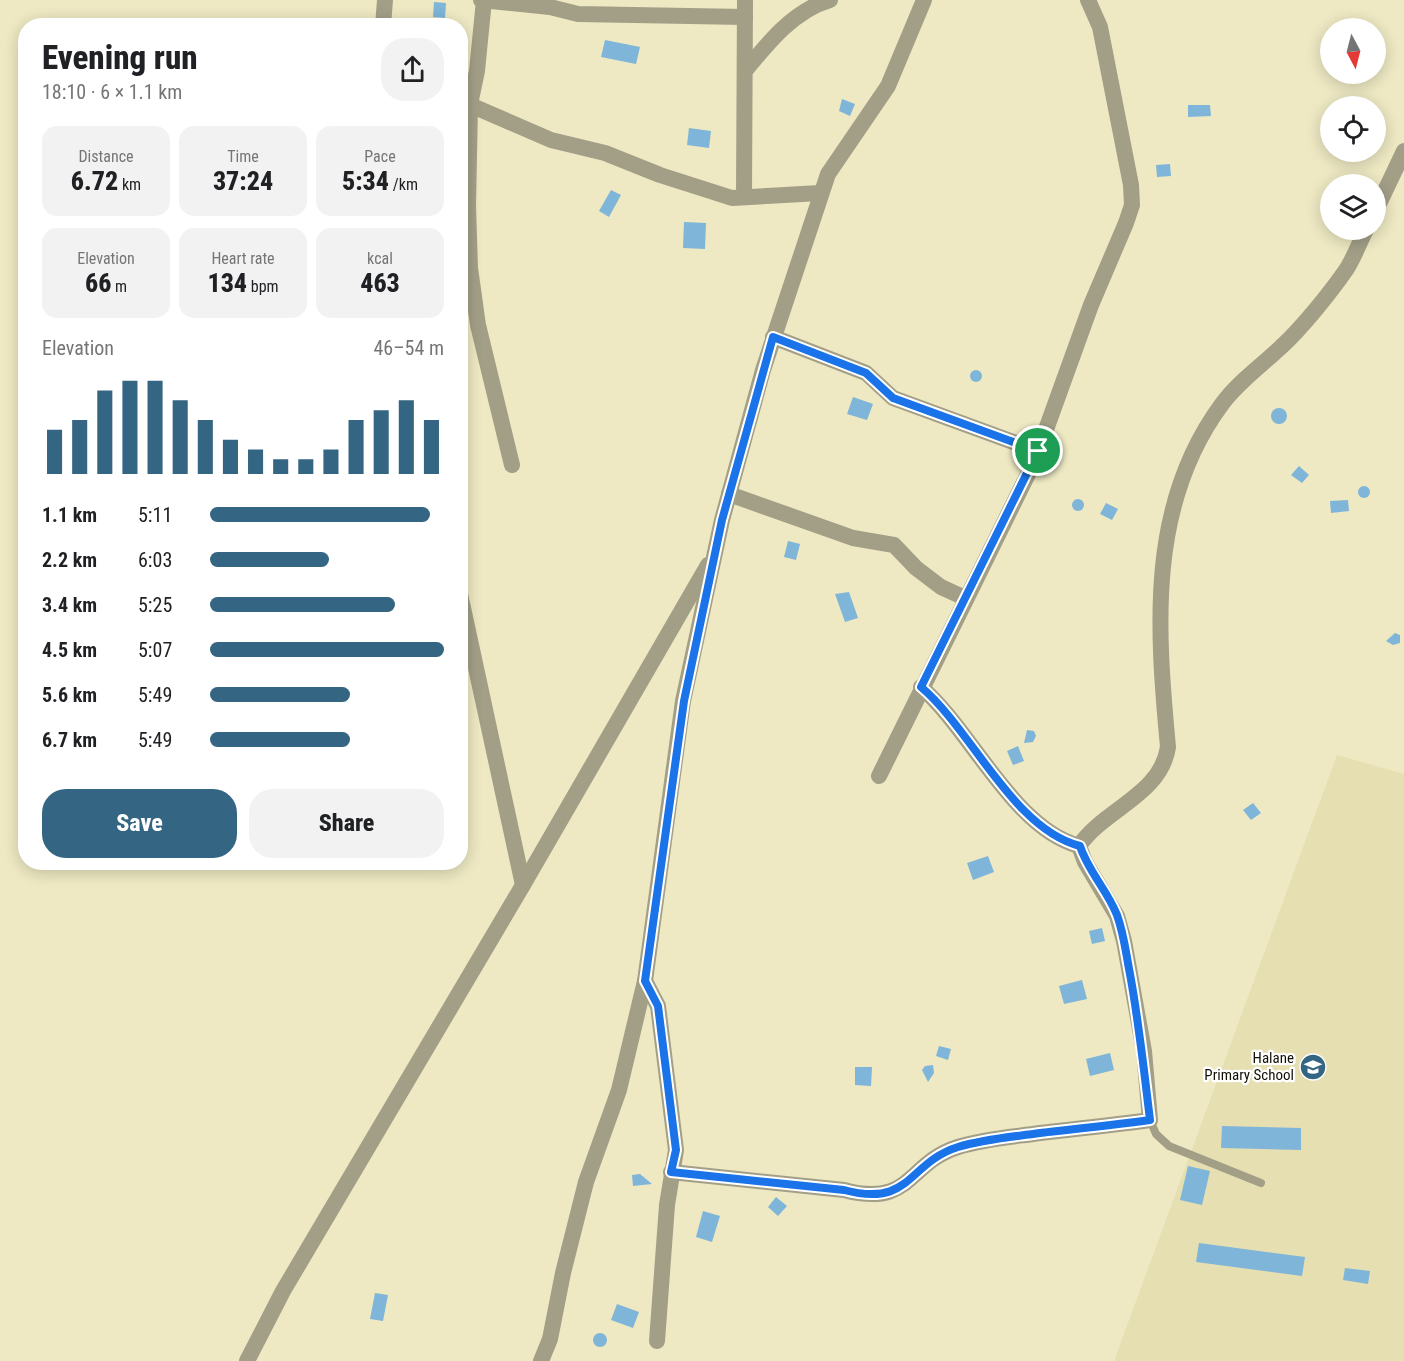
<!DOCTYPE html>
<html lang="en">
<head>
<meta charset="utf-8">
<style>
  :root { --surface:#fff; --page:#f2f2f2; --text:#202124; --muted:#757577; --accent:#346683 }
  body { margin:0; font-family:"Roboto Condensed",sans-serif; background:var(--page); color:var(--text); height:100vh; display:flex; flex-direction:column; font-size:22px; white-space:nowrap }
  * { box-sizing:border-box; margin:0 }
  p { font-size:20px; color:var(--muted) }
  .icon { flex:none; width:33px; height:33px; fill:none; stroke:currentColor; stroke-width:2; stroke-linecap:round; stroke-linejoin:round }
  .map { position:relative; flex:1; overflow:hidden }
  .sheet { position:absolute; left:18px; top:18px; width:450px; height:852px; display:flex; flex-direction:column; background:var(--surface); border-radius:24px; box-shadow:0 3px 15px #0003 }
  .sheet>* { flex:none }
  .needle { width:39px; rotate:173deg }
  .controls { position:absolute; left:1320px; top:18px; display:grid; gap:12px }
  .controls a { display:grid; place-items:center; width:66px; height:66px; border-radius:50%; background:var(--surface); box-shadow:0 3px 15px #0003; font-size:30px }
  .pin { position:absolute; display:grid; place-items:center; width:51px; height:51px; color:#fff; margin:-26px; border:3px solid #fff; border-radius:50%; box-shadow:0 2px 6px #0007 }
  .round { display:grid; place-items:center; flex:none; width:63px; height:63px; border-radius:24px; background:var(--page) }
  .headline { display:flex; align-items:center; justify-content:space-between; height:102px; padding:0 24px }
  h1 { font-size:33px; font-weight:800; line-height:45px }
  .metrics { display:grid; grid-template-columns:repeat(3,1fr); gap:9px; height:102px; padding:6px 24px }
  .metrics div { display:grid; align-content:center; border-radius:15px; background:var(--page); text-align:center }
  .metrics b { font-size:26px; font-weight:800 }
  .metrics small { font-size:16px; font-weight:400 }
  .metrics p { font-size:16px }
  .chart { height:168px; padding:12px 24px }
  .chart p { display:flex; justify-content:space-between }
  .chart svg { width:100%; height:108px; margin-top:6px; stroke:var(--accent); stroke-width:6 }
  .cta { display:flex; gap:12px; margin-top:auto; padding:12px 24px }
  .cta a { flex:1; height:69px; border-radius:24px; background:var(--accent); color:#fff; font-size:24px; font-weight:800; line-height:69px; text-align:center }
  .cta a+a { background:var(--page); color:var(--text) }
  ul { padding:0 24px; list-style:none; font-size:20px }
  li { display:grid; grid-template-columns:96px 72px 1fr; align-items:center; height:45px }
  li i { height:15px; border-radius:8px; background:var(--accent) }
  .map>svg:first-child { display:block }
</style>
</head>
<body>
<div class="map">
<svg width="1404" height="1361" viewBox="0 0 1404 1361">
  <rect width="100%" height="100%" fill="#eee9c3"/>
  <!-- built -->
  <path fill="#e6dfb2" d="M1337 755 1404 774V1361H1114Z"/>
  <!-- building -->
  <g fill="#7eb5d9">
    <path d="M434 2 446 3 445 18 433 17Z"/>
    <path d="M605 40 640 47 636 64 601 57Z"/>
    <path d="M842 99 855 104 850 116 839 111Z"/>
    <path d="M1188 105H1210L1211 116 1188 117Z"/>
    <path d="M689 128 711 131 709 148 687 145Z"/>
    <path d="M1170 164 1171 176 1157 177 1156 165Z"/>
    <path d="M611 190 621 195 609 217 599 211Z"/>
    <path d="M684 222 706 223 705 249 683 248Z"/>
    <circle cx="976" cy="376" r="6"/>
    <path d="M853 397 873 404 867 420 847 414Z"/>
    <circle cx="1279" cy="416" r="8"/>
    <path d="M1299 466 1309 475 1302 483 1291 475Z"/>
    <circle cx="1364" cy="492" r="6"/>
    <circle cx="1078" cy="505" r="6"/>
    <path d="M1348 500 1349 511 1331 513 1330 501Z"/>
    <path d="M1106 503 1118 509 1112 520 1100 514Z"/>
    <path d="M788 541 800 544 796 560 784 557Z"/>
    <path d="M849 592 858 618 845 622 835 594Z"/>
    <path d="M1395 633 1400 635V643L1393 645 1386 641Z"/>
    <path d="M1027 730 1034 731 1036 736 1033 742 1024 743Z"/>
    <path d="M1018 746 1024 761 1013 765 1007 751Z"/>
    <path d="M1253 803 1261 813 1251 820 1243 810Z"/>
    <path d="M988 856 994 872 973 880 967 863Z"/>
    <path d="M1102 928 1105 941 1092 944 1089 931Z"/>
    <path d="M1082 980 1087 999 1064 1004 1059 986Z"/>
    <path d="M939 1046 951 1049 948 1060 936 1056Z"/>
    <path d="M1110 1053 1114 1070 1090 1076 1086 1059Z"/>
    <path d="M933 1065 934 1073 928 1082 922 1070 925 1066Z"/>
    <path d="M855 1067H872L871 1086 855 1085Z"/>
    <path d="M1222 1126 1301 1128V1150L1221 1148Z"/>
    <path d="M1188 1166 1210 1171 1202 1205 1180 1200Z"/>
    <path d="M640 1174 652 1184 633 1186 632 1175Z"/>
    <path d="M776 1197 787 1206 778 1216 768 1207Z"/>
    <path d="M703 1211 720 1216 712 1242 696 1237Z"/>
    <path d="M1199 1243 1305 1257 1302 1276 1196 1262Z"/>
    <path d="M1345 1268 1370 1271 1368 1284 1343 1280Z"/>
    <path d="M375 1293 388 1295 383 1321 370 1319Z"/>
    <path d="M617 1304 639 1312 633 1328 611 1320Z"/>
    <circle cx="600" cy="1340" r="7"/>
  </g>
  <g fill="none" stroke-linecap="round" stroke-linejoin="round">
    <!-- service -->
    <path stroke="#a39f87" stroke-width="8" d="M1150 1120 1156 1134 1169 1146 1261 1183"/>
    <!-- minor -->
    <g stroke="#a39f87" stroke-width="16">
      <path d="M481 0 550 7 578 14 745 17"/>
      <path d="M484 0 477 71 470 104 468 206 470 268 478 325 512 465"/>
      <path d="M383 26 385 0"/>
      <path d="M745 71C767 44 794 10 830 0"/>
      <path d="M461 101 551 140 605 153 660 175 732 198 820 193"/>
      <path d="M744 195 745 0"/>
      <path d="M1376 210 1404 151"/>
      <path d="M773 337 866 373 893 398 1038 451"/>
      <path d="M729 494 853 538 894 545 916 568 941 587 965 598"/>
      <path d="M460 594 523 885"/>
      <path d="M921 687C972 731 1013 828 1079 846"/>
      <path d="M879 776 1035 460 1091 305 1126 223 1132 205 1131 185 1100 27 1088 0"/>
      <path d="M645 981 658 1006 676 1150 667 1205 657 1341"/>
      <path d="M671 1172 844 1190C912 1208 907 1163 958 1147 984 1139 1012 1137 1040 1133 1076 1129 1113 1125 1150 1120L1144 1051 1124 941 1117 916 1085 862 1079 846C1104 809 1161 795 1168 747 1157 629 1147 505 1222 404 1238 382 1261 366 1281 347 1301 329 1330 293 1346 270 1354 258 1359 243 1366 230"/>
      <path d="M247 1361 283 1291 523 885 708 565"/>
      <path d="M541 1361 550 1339 563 1273 586 1182 619 1090 645 981 683 701 722 520 763 370 828 174 888 86 924 0"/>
    </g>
  </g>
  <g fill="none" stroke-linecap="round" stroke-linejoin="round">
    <defs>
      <path id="route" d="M773 337 866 373 893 398 1038 451 921 687C972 730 1013 829 1080 846 1088 871 1107 890 1117 915 1124 934 1126 954 1130 974 1139 1023 1144 1071 1150 1120 1113 1125 1076 1129 1040 1133 1012 1137 984 1139 958 1147 907 1163 912 1208 844 1190L671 1172 676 1150 658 1006 645 981 684 701 722 520Z"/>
    </defs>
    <!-- route casing -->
    <use href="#route" stroke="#fff" stroke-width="12"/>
    <!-- route -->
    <use href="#route" stroke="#1a73e8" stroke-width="8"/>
  </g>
  <!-- icons -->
  <defs>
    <symbol id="school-disc" viewBox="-11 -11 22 22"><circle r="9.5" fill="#346683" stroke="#fff"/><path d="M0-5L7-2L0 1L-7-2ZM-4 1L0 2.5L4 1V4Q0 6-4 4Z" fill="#fff"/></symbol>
  </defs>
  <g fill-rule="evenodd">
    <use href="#school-disc" x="1298" y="1052" width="30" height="30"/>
  </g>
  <g text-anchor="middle" stroke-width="4.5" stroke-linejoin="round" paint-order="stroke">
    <!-- poi labels -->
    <g font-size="15" fill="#131004" stroke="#fff" text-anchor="end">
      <text x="1294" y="1063">Halane<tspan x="1294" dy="17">Primary School</tspan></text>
    </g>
  </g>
</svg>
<div class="controls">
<a><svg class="needle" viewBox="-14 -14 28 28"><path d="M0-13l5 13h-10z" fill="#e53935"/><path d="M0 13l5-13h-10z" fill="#757577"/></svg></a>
<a><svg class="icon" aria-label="locate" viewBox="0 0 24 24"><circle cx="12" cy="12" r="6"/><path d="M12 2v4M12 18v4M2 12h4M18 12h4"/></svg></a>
<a><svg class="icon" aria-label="layers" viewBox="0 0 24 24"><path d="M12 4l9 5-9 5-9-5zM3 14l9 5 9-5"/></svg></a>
</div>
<div class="pin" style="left:1038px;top:451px;background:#1e9e55"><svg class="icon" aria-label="arrive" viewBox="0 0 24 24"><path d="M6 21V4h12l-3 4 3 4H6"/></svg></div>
<section class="sheet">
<div class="headline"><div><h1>Evening run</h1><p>18:10 · 6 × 1.1 km</p></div><a class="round"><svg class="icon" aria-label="share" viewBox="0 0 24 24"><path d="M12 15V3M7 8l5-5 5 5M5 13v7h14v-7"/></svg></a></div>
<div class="metrics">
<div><p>Distance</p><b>6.72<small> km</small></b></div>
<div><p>Time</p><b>37:24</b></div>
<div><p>Pace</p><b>5:34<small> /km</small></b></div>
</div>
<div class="metrics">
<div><p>Elevation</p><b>66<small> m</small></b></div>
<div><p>Heart rate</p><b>134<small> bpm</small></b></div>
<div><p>kcal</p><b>463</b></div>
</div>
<div class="chart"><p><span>Elevation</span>46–54 m</p>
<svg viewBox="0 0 160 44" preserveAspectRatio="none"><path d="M5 44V26M15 44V22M25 44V10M35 44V6M45 44V6M55 44V14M65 44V22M75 44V30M85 44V34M95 44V38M105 44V38M115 44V34M125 44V22M135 44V18M145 44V14M155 44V22"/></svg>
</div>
<ul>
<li><b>1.1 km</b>5:11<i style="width:94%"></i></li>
<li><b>2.2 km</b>6:03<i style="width:51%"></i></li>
<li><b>3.4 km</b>5:25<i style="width:79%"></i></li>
<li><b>4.5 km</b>5:07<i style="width:100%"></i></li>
<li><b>5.6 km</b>5:49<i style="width:60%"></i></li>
<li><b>6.7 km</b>5:49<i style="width:60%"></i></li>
</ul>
<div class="cta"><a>Save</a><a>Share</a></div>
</section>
</div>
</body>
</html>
